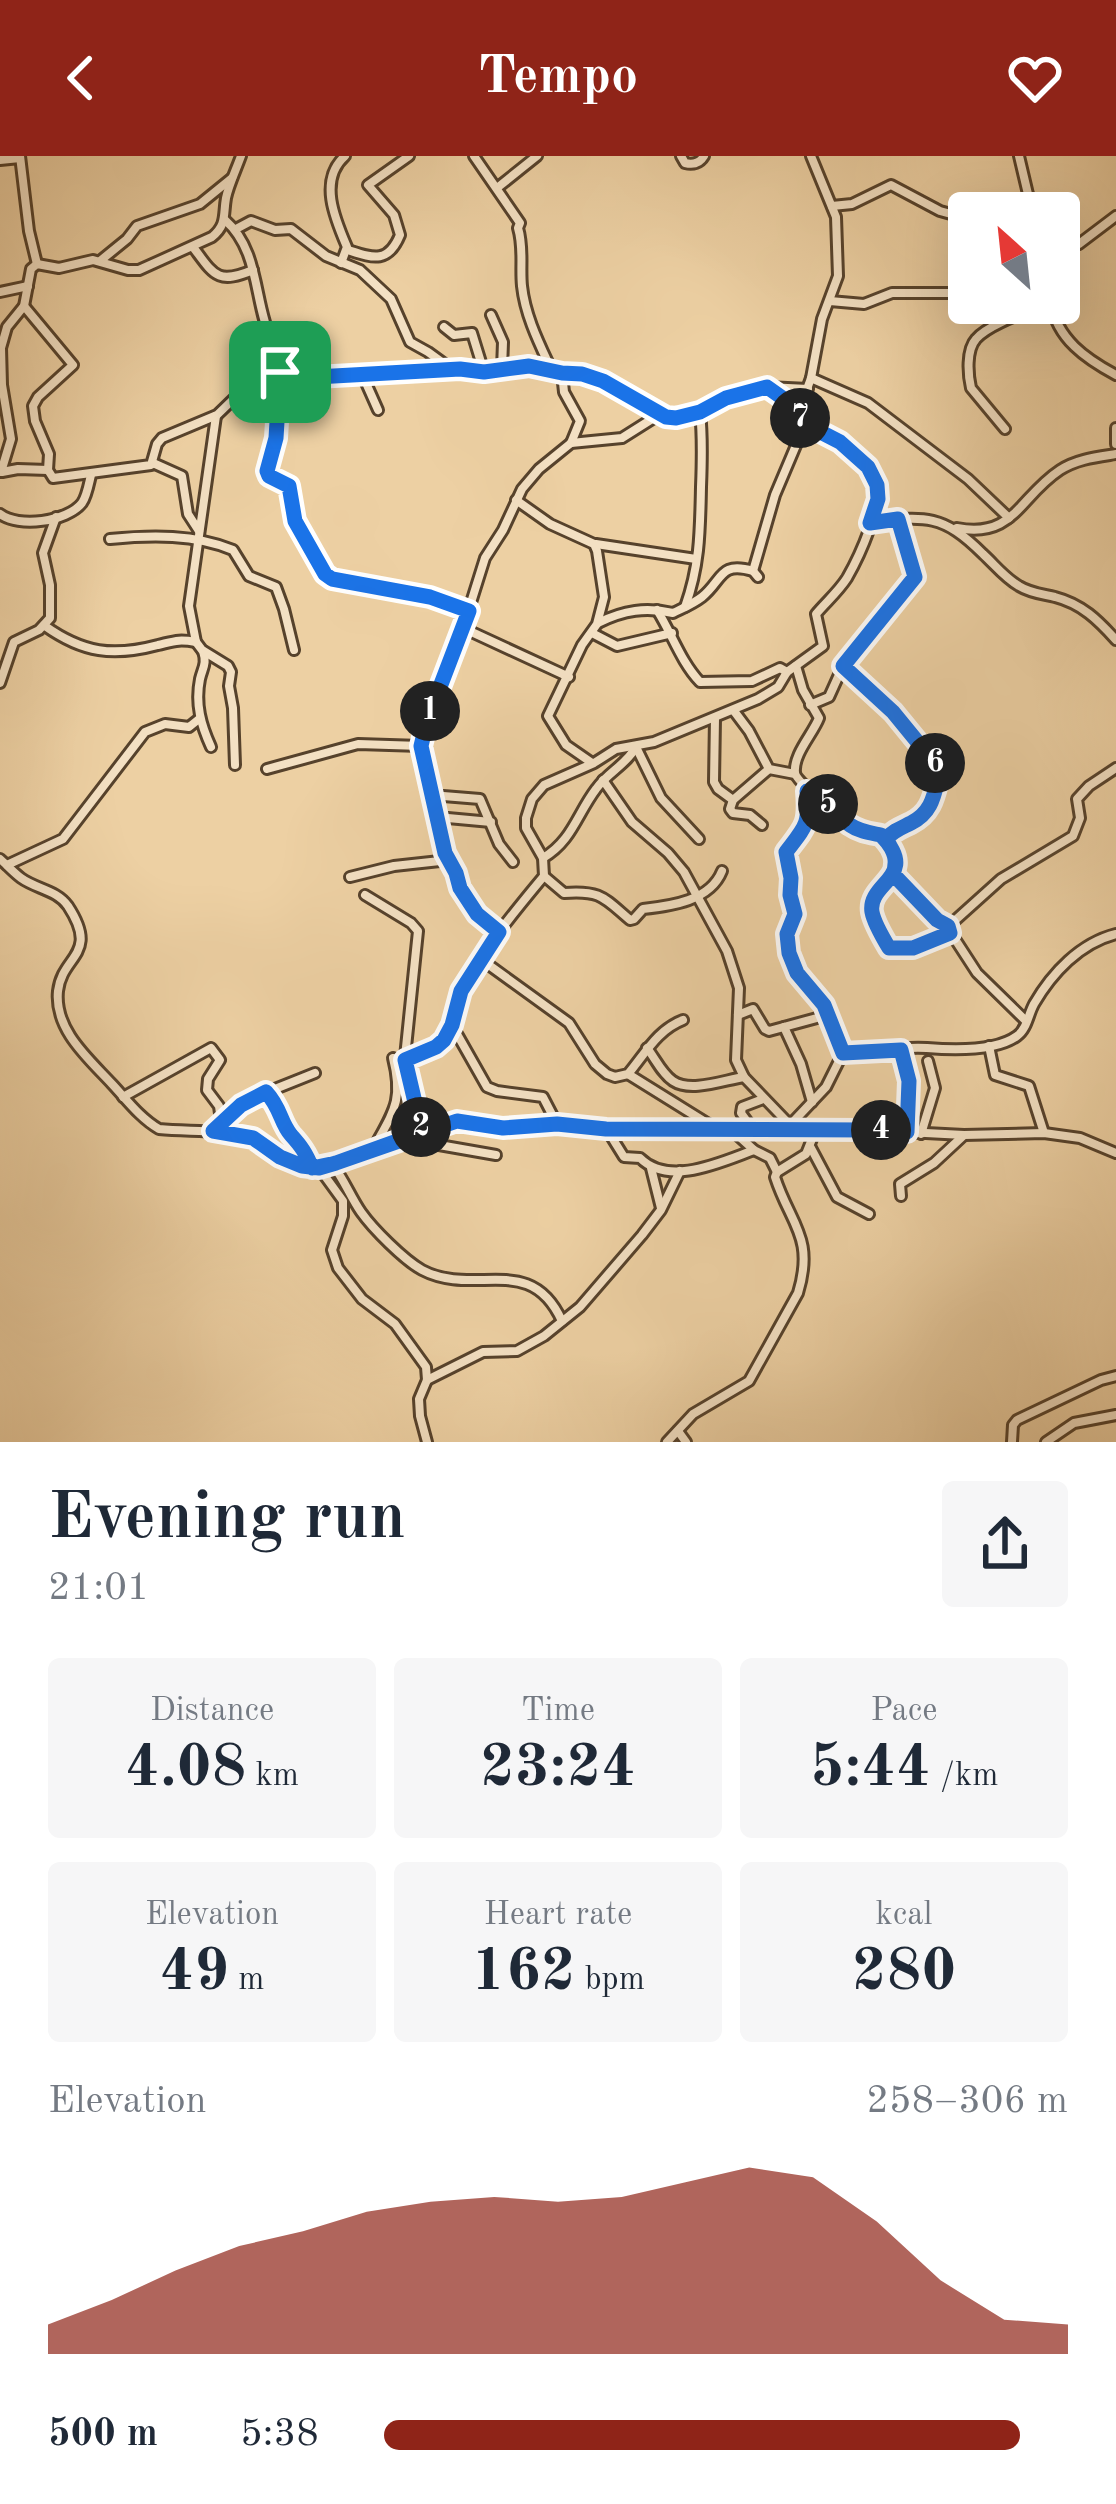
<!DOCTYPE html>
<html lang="en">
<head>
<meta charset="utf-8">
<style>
  :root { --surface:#fff; --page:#f6f6f7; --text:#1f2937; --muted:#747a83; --accent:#8f2418 }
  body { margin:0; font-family:"Old Standard TT",serif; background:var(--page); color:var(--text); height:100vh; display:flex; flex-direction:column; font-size:45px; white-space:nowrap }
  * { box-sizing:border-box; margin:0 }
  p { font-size:39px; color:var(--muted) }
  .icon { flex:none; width:66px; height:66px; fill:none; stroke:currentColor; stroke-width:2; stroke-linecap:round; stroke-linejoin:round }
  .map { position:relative; height:1286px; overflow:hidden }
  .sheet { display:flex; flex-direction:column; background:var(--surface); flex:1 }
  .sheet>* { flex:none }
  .needle { width:78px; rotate:333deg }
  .fabs { position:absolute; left:948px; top:36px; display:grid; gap:24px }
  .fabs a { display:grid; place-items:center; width:132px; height:132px; border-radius:12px; background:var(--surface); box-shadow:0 12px 48px #0002; font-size:60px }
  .pin { position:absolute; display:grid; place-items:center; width:102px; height:102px; color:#fff; margin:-51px; border-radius:24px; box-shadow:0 6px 18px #0006 }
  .km { position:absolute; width:60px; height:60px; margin:-30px; border-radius:50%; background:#222; color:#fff; font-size:33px; line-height:60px; text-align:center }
  .round { display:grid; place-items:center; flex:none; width:126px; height:126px; border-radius:12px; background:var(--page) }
  .overview { display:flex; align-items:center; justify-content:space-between; height:204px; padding:0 48px }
  h1 { font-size:66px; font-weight:600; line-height:90px }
  .metrics { display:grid; grid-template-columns:repeat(3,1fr); gap:18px; height:204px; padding:12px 48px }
  .metrics div { display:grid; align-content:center; border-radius:12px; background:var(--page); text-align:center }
  .metrics b { font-size:60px; font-weight:600 }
  .metrics small { font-size:33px; font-weight:400 }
  .metrics p { font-size:33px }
  .chart { height:336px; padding:24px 48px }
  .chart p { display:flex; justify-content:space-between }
  .chart svg { width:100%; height:216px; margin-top:12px; fill:var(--accent); opacity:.7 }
  ul { padding:0 48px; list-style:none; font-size:39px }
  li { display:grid; grid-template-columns:192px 144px 1fr; align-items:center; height:90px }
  li i { height:30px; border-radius:15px; background:var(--accent) }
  header { display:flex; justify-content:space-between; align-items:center; height:156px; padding:0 48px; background:var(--accent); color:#fff; font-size:54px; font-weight:600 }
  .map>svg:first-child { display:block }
</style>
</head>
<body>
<header><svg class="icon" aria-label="back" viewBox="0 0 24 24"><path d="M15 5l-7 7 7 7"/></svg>Tempo<svg class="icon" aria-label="heart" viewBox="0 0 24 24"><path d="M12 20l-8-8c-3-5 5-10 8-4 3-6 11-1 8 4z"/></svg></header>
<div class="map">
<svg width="1116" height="1286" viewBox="0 0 1116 1286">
  <rect width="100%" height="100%" fill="#edd0a3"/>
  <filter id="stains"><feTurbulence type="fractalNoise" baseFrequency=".00167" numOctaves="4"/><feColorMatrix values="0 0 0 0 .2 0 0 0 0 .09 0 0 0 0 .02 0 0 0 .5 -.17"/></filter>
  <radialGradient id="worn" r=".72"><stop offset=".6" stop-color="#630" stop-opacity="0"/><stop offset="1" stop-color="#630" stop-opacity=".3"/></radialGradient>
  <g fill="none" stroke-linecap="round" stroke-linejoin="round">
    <defs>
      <g id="street">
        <path d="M20 0 29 75 37 108"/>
        <path d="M474 0 520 67 518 72C524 92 520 110 522 130 525 159 539 187 551 213"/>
        <path d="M681 0 685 7C693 9 700 7 704 0"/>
        <path d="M1019 0 1028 38 1039 57"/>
        <path d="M0 4 20 2"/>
        <path d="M497 32 537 0"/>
        <path d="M832 50 852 48 891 29 940 55 969 63"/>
        <path d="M1006 57 1032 49"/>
        <path d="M225 64C274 107 242 189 307 220L460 213 484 216 529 210 593 221 637 242 666 261 676 263 700 256 726 242 767 231 808 233"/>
        <path d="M236 73 251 65 275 74 291 73 326 100 360 114 391 143 410 186 428 196 450 212"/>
        <path d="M1059 82 1064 94 1059 117"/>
        <path d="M193 91C214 119 217 129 253 114"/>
        <path d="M348 94C373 102 388 108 400 79L394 59 368 29 409 0"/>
        <path d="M1064 94 1079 88 1116 60"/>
        <path d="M100 105 127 83 137 70 200 48 232 22"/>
        <path d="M341 107 347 91C335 63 318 24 345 0"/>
        <path d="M0 136 28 130"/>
        <path d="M830 145 864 148 892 137H950L969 130"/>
        <path d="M1051 147C1057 183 1086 203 1116 219"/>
        <path d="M24 150 73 209 38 241 33 250 35 265 49 298 48 314 53 322 151 309 157 288 162 282 217 259 248 229 280 216 287 210"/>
        <path d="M491 159 503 186 502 213"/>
        <path d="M444 171 454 179 472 177 484 216"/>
        <path d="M280 216 276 282 267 315 271 321 289 330 294 365 324 418 332 423 430 441 469 455"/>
        <path d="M562 217 564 236 580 265 571 287"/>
        <path d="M362 218 378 254"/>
        <path d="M811 222 868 247 968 323 1009 362"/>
        <path d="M770 233 798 253"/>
        <path d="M216 260 189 450 196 486 202 494 228 510 231 516 229 530 233 552 235 609"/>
        <path d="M1116 272V288"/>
        <path d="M1005 273 971 232C968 219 966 194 976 183 989 168 1029 155 1048 147"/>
        <path d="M153 307 182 320 188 358 199 375"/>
        <path d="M1 316 11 283 2 229 1 192 7 171 24 150 31 113 37 108 59 112 93 104 128 114H139L212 81C227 69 223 59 226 42 229 28 236 14 241 0"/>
        <path d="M2 316 18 313 48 314"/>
        <path d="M516 344 550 368 594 388 597 395 604 441 597 468 582 489 548 560 566 589 592 607"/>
        <path d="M0 358C18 372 67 366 82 347 87 340 89 327 91 319"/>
        <path d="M871 366C926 360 943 358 983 398 995 409 1005 422 1019 430 1030 437 1042 438 1055 441 1082 448 1098 464 1116 484"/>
        <path d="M957 372C1014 383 1019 341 1060 314 1077 303 1097 301 1116 298"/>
        <path d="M110 383C151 379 195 378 233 394L249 420 276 431 284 453 294 494"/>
        <path d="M596 388 696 403"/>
        <path d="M753 415 775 339 805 268"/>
        <path d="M685 451C700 409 700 376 701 331 702 306 703 282 700 256"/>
        <path d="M657 454C672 478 681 506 700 526L752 525 780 512 787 516"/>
        <path d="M598 467C624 454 646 451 673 457 683 452 693 448 702 441 723 424 719 405 753 415L758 421"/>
        <path d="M45 470C83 497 113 501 158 489 175 485 178 483 196 486"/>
        <path d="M463 472 569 521"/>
        <path d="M592 477 617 490 672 477"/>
        <path d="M203 495C207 508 203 511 200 523 195 548 201 569 211 591"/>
        <path d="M796 510 803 534 819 562C813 578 793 598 795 617 797 627 851 671 862 675 868 677 875 678 881 679L896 701 893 718 871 750 889 792C911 796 931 786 951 777"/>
        <path d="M843 510 893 557 934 605 940 617C934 638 933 656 911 667 901 672 894 674 886 683"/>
        <path d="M0 527 14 486 39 474 50 462V429L43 397 56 361"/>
        <path d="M810 549 829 541 843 510 915 421 898 363"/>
        <path d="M734 555 749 575 769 613 795 618"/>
        <path d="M715 562 714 626 718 633 733 644"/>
        <path d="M637 593 661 642 699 683"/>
        <path d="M267 613 358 588 421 590"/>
        <path d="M603 624 632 666 668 697 684 716 727 795 739 832 736 904 744 921 792 971"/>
        <path d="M431 639 480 643 499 688 513 706"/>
        <path d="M437 661 491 666"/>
        <path d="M762 669 750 659 733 657 730 653 733 644 769 613"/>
        <path d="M543 702C572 685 577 658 596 633 608 616 626 609 636 591"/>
        <path d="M0 703C7 709 13 716 21 722 36 733 57 734 68 750 100 799 62 799 58 835 54 874 89 903 112 928 127 944 140 962 159 973 189 976 218 973 248 981 277 989 282 1011 319 1012L456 965H472L503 972 557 968 606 972 868 974 964 979 1044 977 1080 982 1116 997"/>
        <path d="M7 709 63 683 145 576 165 568 189 571 199 563"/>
        <path d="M893 718 937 764 943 770 951 768 1001 723 1073 680 1080 662 1077 643 1089 630 1116 612"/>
        <path d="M544 720 564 737C601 734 604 742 630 764L634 763 643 753C671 750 710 745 722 715"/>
        <path d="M350 721 394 710 449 704"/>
        <path d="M365 739 411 767 418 775 405 901"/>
        <path d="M499 775 477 758 460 732 456 717 445 697 421 590 423 577 463 472 485 402 503 374 522 333 539 313 571 287 622 282 660 258"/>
        <path d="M951 777 977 817 1026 865"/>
        <path d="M482 804 569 867 595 908 607 918 615 921 628 918C645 898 657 874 683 864"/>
        <path d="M738 859 753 853 765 873 769 875 828 859"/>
        <path d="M453 871 487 931 497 935 543 941 557 968"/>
        <path d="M784 871 801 908 812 946"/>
        <path d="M989 890 995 919 1029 930 1044 977"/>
        <path d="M647 892C655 902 662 918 673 925 691 937 724 924 744 921"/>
        <path d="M901 894 909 925 907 976"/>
        <path d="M843 897C869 896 903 890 927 892 952 894 995 896 1017 880 1027 873 1028 859 1034 848 1052 817 1080 787 1116 778"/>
        <path d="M628 918 718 974"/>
        <path d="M265 936C278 948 279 960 288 974 296 986 305 996 312 1010"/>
        <path d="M123 941 211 892 220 904 208 923 207 934 219 950 221 965"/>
        <path d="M221 965 255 941 315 917"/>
        <path d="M790 969 826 931 843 897 823 849 797 817 789 798 787 779 795 758 786 696C806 672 810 669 807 635"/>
        <path d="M606 972 624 1001 640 1002C669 1031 721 1006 754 994"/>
        <path d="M752 972 741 957 742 951 763 943"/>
        <path d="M434 973 439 989 496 999"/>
        <path d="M733 975 754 994 770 1002 777 1016"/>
        <path d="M422 976 415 953 405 901C417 897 431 895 440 887 456 874 451 852 460 835 483 794 514 756 544 720L543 702 526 672V662L532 643 544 629 594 607 616 593 654 586 758 543 778 531 787 516 823 490 816 458C826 446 838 436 847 422 859 401 884 348 876 324 871 310 856 297 844 289 828 278 807 274 798 258L811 222 822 163 838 120 836 61 811 0"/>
        <path d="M921 978 935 932 928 905"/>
        <path d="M811 992 837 1041 869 1058"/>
        <path d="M372 995C393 956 404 946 393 902"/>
        <path d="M332 1008C344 1023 350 1040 361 1056 373 1073 404 1104 422 1114 475 1142 530 1095 562 1165"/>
        <path d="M319 1012 343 1045V1060L332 1094 338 1112 362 1143 395 1168 426 1211 427 1224 419 1243 420 1260 427 1286"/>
        <path d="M651 1012 661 1052"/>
        <path d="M901 1040 900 1028 934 1007 963 980"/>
        <path d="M427 1224 483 1196 517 1195 544 1180 580 1151 642 1079 661 1054 680 1015"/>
        <path d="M678 1275 686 1286"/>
        <path d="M667 1286 693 1258 749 1225 798 1137C815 1081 790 1068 775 1021L777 1016 806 998 816 973"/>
        <path d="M1012 1286 1013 1269 1017 1264 1101 1224 1116 1220"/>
        <path d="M1046 1286 1074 1267 1116 1259"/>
      </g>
    </defs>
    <!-- street casing -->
    <use href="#street" stroke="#56422c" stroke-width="14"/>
    <!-- street -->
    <use href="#street" stroke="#f3e0c3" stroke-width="8"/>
  </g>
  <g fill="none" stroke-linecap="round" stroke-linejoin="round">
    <defs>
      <path id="route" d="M280 216 276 282 267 315 269 320 289 330 295 365 325 418 332 423 430 441 469 455 427 565 421 590 445 697 456 717 460 732 477 758 499 776 461 835 452 869 444 884 436 891 405 904 422 976 336 1007 312 1012C306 997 301 990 291 979 280 966 281 952 266 936L241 949 213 975 253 982 280 1001 302 1010 319 1012 336 1007 457 965 503 972 557 968 606 973 868 974 907 976 909 925 901 894 843 897 824 849 797 817 789 797 787 778 795 758 790 739 791 722 786 696C805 671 810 669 807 635 824 645 835 659 850 669 860 676 871 677 881 679 921 721 867 726 872 756 874 767 883 782 889 792H913L950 777 948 770 937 764 893 718C898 703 894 696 886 683 894 674 901 672 911 667 933 656 934 638 940 616L938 611 893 556 843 510 915 421 898 363 870 367 878 343 877 329 868 311 840 286 805 268 798 253 767 231 726 242 700 256 676 262 666 261 603 225 582 218 562 217 529 210 484 216 460 213 316 221 307 220 287 210 280 216"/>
    </defs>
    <!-- route casing -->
    <use href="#route" stroke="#fff" stroke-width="24"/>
    <!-- route -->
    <use href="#route" stroke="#1a73e8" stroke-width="15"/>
  </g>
  <rect width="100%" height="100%" filter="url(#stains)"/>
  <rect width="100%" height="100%" fill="url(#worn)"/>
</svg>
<div class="fabs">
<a><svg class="needle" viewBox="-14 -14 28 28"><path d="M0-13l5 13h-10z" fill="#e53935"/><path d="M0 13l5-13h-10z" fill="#747a83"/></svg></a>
</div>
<div class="pin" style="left:280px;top:216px;background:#1e9e55"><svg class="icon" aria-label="arrive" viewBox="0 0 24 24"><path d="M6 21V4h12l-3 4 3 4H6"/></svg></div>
<b class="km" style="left:430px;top:555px">1</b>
<b class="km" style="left:421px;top:971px">2</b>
<b class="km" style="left:881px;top:974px">4</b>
<b class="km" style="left:828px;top:648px">5</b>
<b class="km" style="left:935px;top:607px">6</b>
<b class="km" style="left:800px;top:262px">7</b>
</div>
<section class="sheet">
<div class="overview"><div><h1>Evening run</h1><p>21:01</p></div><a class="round"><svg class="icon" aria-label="share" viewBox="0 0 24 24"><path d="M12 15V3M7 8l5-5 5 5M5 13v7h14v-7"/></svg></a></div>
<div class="metrics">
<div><p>Distance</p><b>4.08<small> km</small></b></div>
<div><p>Time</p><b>23:24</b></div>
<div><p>Pace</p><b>5:44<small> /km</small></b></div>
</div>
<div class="metrics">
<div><p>Elevation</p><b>49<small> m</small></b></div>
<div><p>Heart rate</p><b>162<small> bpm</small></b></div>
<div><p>kcal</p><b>280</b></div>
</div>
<div class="chart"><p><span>Elevation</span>258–306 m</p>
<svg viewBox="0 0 160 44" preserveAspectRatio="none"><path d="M0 44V38L10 33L20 27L30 22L40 19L50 15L60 13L70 12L80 13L90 12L100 9L110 6L120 8L130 17L140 29L150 37L160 38V44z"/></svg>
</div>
<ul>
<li><b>500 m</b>5:38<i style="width:93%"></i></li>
</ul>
</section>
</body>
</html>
